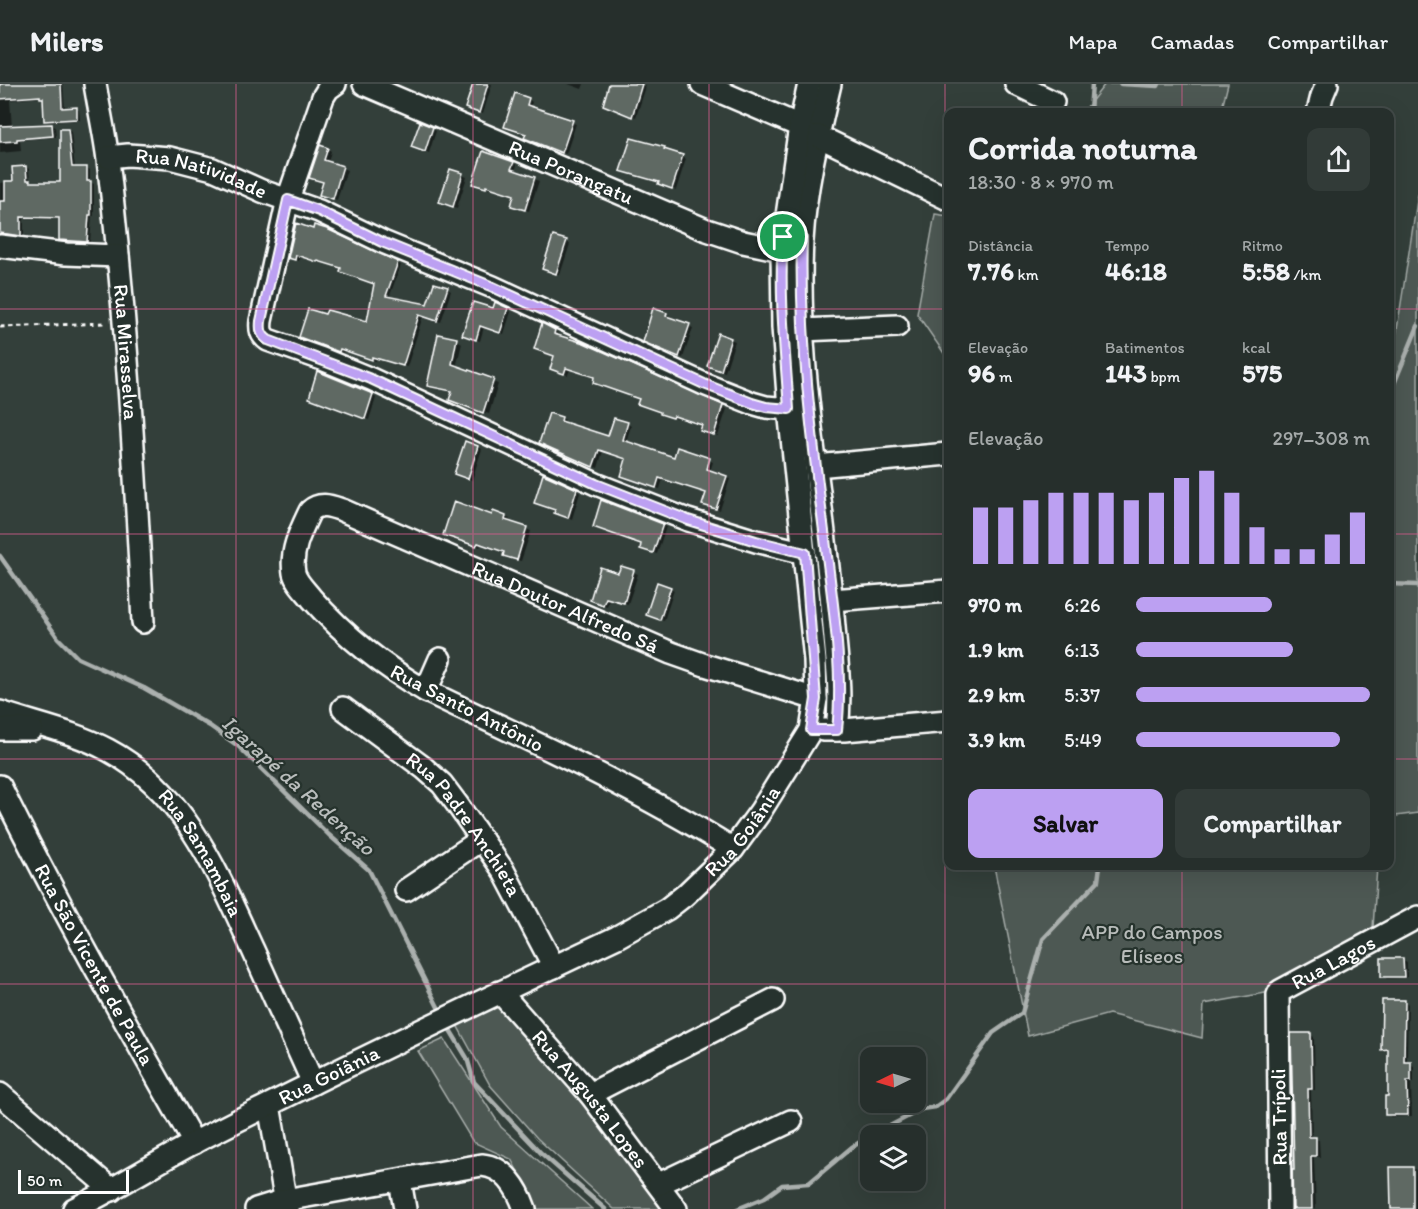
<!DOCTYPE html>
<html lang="pt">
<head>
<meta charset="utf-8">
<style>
  :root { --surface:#262f2c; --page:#323b38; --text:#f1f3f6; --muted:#a4a9a9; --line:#424a48; --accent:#bca0f2 }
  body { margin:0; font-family:Itim,sans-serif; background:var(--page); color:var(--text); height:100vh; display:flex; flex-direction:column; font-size:22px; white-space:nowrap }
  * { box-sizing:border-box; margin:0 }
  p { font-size:20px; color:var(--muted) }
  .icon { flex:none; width:33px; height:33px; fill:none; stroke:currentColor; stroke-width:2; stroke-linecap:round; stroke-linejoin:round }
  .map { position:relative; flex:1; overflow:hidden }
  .panel { position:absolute; left:944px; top:24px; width:450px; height:762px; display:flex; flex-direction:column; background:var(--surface); border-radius:12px; box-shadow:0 6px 24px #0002,0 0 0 2px var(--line) }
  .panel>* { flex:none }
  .needle { width:39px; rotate:265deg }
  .controls { position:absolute; left:860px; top:963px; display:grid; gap:12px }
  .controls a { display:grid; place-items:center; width:66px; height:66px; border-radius:12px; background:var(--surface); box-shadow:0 6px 24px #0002,0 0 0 2px var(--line); font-size:30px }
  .scale { position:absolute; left:18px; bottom:15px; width:111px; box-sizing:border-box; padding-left:6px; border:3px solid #fff; border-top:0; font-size:16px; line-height:21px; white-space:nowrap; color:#fff; -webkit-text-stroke:4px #26332d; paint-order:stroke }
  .pin { position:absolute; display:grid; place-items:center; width:51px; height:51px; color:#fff; margin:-26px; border:3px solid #fff; border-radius:50%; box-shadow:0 2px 6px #0007 }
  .round { display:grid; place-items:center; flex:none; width:63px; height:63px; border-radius:12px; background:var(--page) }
  .summary { display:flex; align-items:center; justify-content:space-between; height:102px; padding:0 24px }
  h1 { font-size:33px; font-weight:700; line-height:45px }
  .figures { display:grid; grid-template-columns:repeat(3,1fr); gap:9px; height:102px; padding:6px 24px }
  .figures div { display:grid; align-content:center }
  .figures b { font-size:26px; font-weight:700 }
  .figures small { font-size:16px; font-weight:400 }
  .figures p { font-size:16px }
  .chart { height:168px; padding:12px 24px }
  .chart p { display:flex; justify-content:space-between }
  .chart svg { width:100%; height:108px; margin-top:6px; stroke:var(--accent); stroke-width:6 }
  .cta { display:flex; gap:12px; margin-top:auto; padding:12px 24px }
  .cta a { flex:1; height:69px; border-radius:12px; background:var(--accent); color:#111; font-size:24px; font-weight:700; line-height:69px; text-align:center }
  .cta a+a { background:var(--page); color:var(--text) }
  ul { padding:0 24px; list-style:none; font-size:20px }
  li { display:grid; grid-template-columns:96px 72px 1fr; align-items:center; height:45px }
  li i { height:15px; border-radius:8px; background:var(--accent) }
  header { display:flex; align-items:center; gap:36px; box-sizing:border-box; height:84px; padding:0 30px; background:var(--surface); border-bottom:2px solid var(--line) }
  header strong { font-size:28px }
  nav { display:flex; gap:33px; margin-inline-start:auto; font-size:21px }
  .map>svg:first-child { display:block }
</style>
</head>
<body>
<header>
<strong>Milers</strong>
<nav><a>Mapa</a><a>Camadas</a><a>Compartilhar</a></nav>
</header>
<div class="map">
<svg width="1418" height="1125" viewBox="0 0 1418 1125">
  <rect width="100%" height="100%" fill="#333f3a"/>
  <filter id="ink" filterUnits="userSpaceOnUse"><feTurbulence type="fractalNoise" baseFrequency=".0167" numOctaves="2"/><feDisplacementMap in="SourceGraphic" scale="12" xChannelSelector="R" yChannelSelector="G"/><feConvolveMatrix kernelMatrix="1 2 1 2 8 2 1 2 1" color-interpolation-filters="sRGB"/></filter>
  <g filter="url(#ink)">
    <!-- green -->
    <g fill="#4d5853" stroke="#a6aca9" stroke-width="1.5">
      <path d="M1105 0H1228L1221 28H1083Z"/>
      <path d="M1418 110V729L1389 733V297Z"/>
      <path d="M935 130 948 132V275L917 230Z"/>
      <path d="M994 782H1377L1373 844 1265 909 1204 920 1202 954 1109 930 1028 952Z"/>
      <path d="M500 921 587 1020 669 1125H614L537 1054 490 1001 457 941Z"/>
      <path d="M444 955 501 1043 592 1125H532L529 1108 511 1075 473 1058 418 967Z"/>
    </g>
    <!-- shadow -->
    <g fill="#0007">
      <path d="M0 0H63L65 25H76L79 26 80 36 49 38 45 36 44 15 42 13 10 16 12 43 52 42 55 43 56 53 20 56 21 67 0 69Z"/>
      <path d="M474 0H492L483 30 470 26Z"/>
      <path d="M568 0H584L582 5Z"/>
      <path d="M611 0H640L646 3 636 33 608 22Z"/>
      <path d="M528 15 532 18 530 24 576 40 566 70 530 56 527 50 510 44Z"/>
      <path d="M432 45 436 47 429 69 417 65Z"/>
      <path d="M67 46 71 48 75 84H87L90 86V98L94 100V132H92L90 159 64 157 60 155V135L24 134V153L0 151V99L15 97 26 83 29 85 30 98 34 100 61 99Z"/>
      <path d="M632 56 664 65 686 75 676 106 660 98 626 88Z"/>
      <path d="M328 65 331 67 328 79 347 86 337 116 325 112 324 99 310 93Z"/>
      <path d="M513 79 517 81 515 88 539 97 529 127 517 123 516 111 490 103V105L478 101Z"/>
      <path d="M451 87 467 93 457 124 445 120Z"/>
      <path d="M297 141 401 181 389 214 428 222 447 205 451 207 441 238 423 232 407 283 376 274V277L344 266 343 269 305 255 368 239 376 200 342 184 322 178 321 179 300 172 299 177 294 175Z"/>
      <path d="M566 158 570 160 560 191 548 187Z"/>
      <path d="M507 225 511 228 504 250 484 243 480 257 468 253 494 226Z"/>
      <path d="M667 230 670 232 669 235 693 244 683 274 648 259Z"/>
      <path d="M554 247 558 249 557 252 584 260 727 325 718 352 706 348 703 341 678 333 677 335 643 322 640 315 596 294 570 285 568 291 556 287V272L539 267Z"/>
      <path d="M719 251 735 257 725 288 713 284Z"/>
      <path d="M457 256 462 259 456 284 498 300 489 330 456 319 454 308 429 301Z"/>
      <path d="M372 311 376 314 369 336 314 315Z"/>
      <path d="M562 334 565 336 564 340 609 354 627 340 631 342 626 358 675 375 678 365 713 378 710 388 730 395 720 426 708 422 707 410 663 395 660 405 627 393 628 375 603 367 598 384 544 361Z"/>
      <path d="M466 359 482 365 472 396 460 392Z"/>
      <path d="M576 406 580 409 572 435 536 419Z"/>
      <path d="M494 429 510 435 509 439 531 447 521 477 509 474 506 468 482 460 480 463 449 452 492 433Z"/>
      <path d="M662 441 666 443 657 470 645 466Z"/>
      <path d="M622 484 638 490 628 520 610 515 607 522 595 518 619 491Z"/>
      <path d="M670 504 674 506 664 537 652 533Z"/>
      <path d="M1403 876 1407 878V894L1387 895 1383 892Z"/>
      <path d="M1405 917 1408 920 1407 979 1414 982V998H1411L1412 1032 1391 1033 1387 1030 1390 1013V967L1383 965Z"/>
      <path d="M1310 951 1314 953 1315 1006H1311L1312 1054 1319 1056 1320 1073H1314L1316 1125H1293L1294 1087H1296Z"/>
      <path d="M1412 1084 1416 1086 1417 1125H1392Z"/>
    </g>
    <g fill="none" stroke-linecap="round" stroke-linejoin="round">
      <!-- stream -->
      <g stroke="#abb0ae" stroke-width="4.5">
        <path d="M1121 0 1158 2 1159 0"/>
        <path d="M1090 28 1092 0"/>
        <path d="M1389 312 1418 242"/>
        <path d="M0 472 58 554 78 574 144 604 210 642 238 662 329 751 369 786 442 931"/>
        <path d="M1389 500 1418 501"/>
        <path d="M447 941 467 974 474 998 541 1069 605 1125"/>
        <path d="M871 1052 922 1025 935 1023 946 1015 993 949 1022 929 1043 855 1098 797 1100 782"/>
        <path d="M737 1125 764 1114 782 1101 809 1099 852 1063 870 1052"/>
      </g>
    </g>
    <!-- building -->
    <g fill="#5f6964" stroke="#fff" stroke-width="1.5">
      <path d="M0 0H61L62 24 77 23V35L44 37 43 14H40V12L0 15Z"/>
      <path d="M473 0H488L479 29 465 24Z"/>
      <path d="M609 0H642L632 33 603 21Z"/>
      <path d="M515 9 529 14 527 21 573 36 562 69 524 54 526 50 504 43Z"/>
      <path d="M420 38 433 43 425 68 411 63Z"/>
      <path d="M52 40 53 52 17 55V57L0 58V42Z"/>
      <path d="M60 45H68L72 83H87V97H91V131H89L87 158 59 156V134L21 133V152L0 149V117H5V97H13L12 83 26 82 27 96H30V98H60Z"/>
      <path d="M631 54 665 63 664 65 683 71 672 105 658 100 659 98 620 87Z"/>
      <path d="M320 61 328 64 324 76 343 82 333 115 319 111 323 98 309 94Z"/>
      <path d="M483 67 514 78 511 85 535 93 525 126 511 122 514 111 486 102V104L472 100Z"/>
      <path d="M450 85 463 89 453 123 439 118Z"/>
      <path d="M296 139 313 145 314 141 327 145 398 178 386 212 427 220 434 199 448 203 437 237 419 231 403 282 372 273V276L340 265 339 268 299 253 308 225 325 230 327 226 367 237 374 200 340 188 341 184 318 177 317 178 296 171 295 176 288 174Z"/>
      <path d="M553 152 567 156 556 190 542 185Z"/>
      <path d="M473 218 493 224 495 218 508 224 500 249 480 242 476 256 462 251Z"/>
      <path d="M653 224 667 229 666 232 690 240 679 273 643 258Z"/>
      <path d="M542 239 555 246 554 250 584 259 723 321 714 351 700 347 702 341 674 332 673 334 660 330V328L637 320 639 315 593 299 594 293 566 284 564 290 550 285 554 272 534 265Z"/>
      <path d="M718 249 731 254 721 287 707 282Z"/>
      <path d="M438 250 457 254 452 280 494 295 483 329 449 316 452 307 427 302Z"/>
      <path d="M317 287 373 310 365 335 309 314Z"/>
      <path d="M549 329 562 333 561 337 608 352 614 334 628 338 623 356 674 373 677 363 710 374 707 385 727 392 716 425 702 421 706 409 659 394 656 404 621 392 626 375 599 366 593 383 539 359Z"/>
      <path d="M465 357 478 362 468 395 454 390Z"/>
      <path d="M543 390 577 405 568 434 554 429 555 426 534 419Z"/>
      <path d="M601 416 663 440 653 469 640 465 641 460 593 443Z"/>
      <path d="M454 417 492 431 493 427 506 432 505 436 527 443 517 476 503 472 504 468 478 459 476 462 443 451Z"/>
      <path d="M621 482 634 486 624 519 606 514 603 521 590 516 600 483 618 489Z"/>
      <path d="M657 498 671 503 660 536 646 531Z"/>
      <path d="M1381 874H1403L1404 893H1381Z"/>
      <path d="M1382 916H1405L1404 978H1411V997H1407L1408 1031H1385V1012H1388V965L1381 966Z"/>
      <path d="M1291 949H1311L1312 1005H1308L1309 1053H1316V1072H1311L1312 1125H1293L1292 1086H1294Z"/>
      <path d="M1390 1083H1413V1125H1391Z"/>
    </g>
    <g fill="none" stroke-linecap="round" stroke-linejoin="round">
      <defs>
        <g id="minor">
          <path id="s1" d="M95 0C99 25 105 51 108 76 126 229 135 383 143 538"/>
          <path d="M335 0 328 5 323 13 288 115 261 237C260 246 261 251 268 256L322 275 371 295 596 400 688 436 756 457 805 469"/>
          <path id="s2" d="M364 0 704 145 743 158 782 166"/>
          <path d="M702 0 800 42"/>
          <path d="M830 0C818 51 805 104 802 157 798 235 807 315 817 392 824 447 831 501 835 555 838 586 841 615 837 646"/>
          <path d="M1016 0 1053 18"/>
          <path d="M1318 28 1322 12 1327 0"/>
          <path d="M818 52 948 115"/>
          <path id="s3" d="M108 73 128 71 170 74 213 85 262 107 319 127 383 158 493 203 704 300 752 319 766 323 789 325"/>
          <path d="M0 162 66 170 118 172"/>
          <path d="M802 246 897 242"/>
          <path d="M816 382 948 370"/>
          <path d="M832 516 948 507"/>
          <path d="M426 607 440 575"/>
          <path id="s4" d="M343 624 424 684 442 700 457 720 503 786 554 883"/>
          <path id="s5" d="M0 628C35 640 75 648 108 666 185 707 218 790 253 866 273 910 293 954 313 999"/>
          <path d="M0 645H32"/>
          <path d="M823 646H844L948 637"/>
          <path id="s6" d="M0 702C60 824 127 941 194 1059"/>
          <path id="s7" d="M733 765C635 704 530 656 426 607 382 582 346 553 312 515 306 507 296 498 294 489 290 467 301 446 310 427 320 418 330 422 342 426L671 569 705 581 816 615"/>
          <path d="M406 806 482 755"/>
          <path id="s8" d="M500 908 590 1010 676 1125"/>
          <path d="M0 1010 112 1106"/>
          <path d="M590 1010 773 916"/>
          <path d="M269 1021 287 1125"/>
          <path d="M400 1097 405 1125"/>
          <path d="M659 1100 791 1037"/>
          <path id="s9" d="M74 1125C119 1103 160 1076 205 1053 341 984 479 918 617 853L667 825 685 811 733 765 760 728 811 646 816 615 815 576 789 325 783 243 782 166 800 42 809 0"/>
          <path d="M256 1125 285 1116 482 1081C505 1083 518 1105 525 1125"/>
          <path id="s10" d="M1280 1125 1278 911 1280 907 1418 833"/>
        </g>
      </defs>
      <!-- minor casing -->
      <use href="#minor" stroke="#fff" stroke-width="26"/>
      <!-- path -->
      <path stroke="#fff" stroke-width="3" stroke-dasharray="4.5 4.5" stroke-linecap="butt" d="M0 243 106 239"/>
      <!-- minor -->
      <use href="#minor" stroke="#26332d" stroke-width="21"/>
    </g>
  </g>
  <g fill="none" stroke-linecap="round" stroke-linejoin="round" filter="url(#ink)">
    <defs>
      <path id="route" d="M288 116 319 127 382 158 493 203 704 300 752 319 766 323 789 325C785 268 779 210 783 153L802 154C799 255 812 355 825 455 832 516 844 584 837 646H811L816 615 805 469 756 457 688 436 596 400 371 295 268 256C261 251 260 246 261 237Z"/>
    </defs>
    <!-- route casing -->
    <use href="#route" stroke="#fff" stroke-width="12"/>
    <!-- route -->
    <use href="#route" stroke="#bca0f2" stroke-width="8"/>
  </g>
  <!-- grid -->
  <path fill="none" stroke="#d45d8c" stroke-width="1.5" stroke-opacity="0.55" d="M236 0V1125M473 0V1125M709 0V1125M945 0V1125M1182 0V28M0 225H948M1389 225H1418M0 450H948M1389 450H1418M0 675H948M1389 675H1418M1182 782V1125M0 900H1418"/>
  <g text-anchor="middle" stroke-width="4.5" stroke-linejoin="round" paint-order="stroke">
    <!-- street labels -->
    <g font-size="21" fill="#fff" stroke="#26332d">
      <text dy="7" stroke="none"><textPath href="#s2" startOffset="225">Rua Porangatu</textPath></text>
      <text dy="7" stroke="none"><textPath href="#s3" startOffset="96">Rua Natividade</textPath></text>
      <text dy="7" stroke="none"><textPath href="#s1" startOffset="270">Rua Mirasselva</textPath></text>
      <text dy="7" stroke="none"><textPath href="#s7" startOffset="867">Rua Doutor Alfredo Sá</textPath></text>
      <text transform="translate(467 624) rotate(27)" y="7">Rua Santo Antônio</text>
      <text dy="7" stroke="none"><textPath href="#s4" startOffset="170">Rua Padre Anchieta</textPath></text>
      <text dy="7" stroke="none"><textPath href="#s9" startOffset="774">Rua Goiânia</textPath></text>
      <text dy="7" stroke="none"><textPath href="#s5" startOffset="256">Rua Samambaia</textPath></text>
      <text dy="7" stroke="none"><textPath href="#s10" startOffset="279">Rua Lagos</textPath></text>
      <text dy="7" stroke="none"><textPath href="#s6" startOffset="202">Rua São Vicente de Paula</textPath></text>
      <text dy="7" stroke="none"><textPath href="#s9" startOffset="288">Rua Goiânia</textPath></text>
      <text dy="7" stroke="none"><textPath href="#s8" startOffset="140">Rua Augusta Lopes</textPath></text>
      <text transform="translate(1279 1033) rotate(-91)" y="7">Rua Trípoli</text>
    </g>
    <!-- park labels -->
    <g font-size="21" fill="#b8bcba" stroke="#26332d">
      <text x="1152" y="855">APP do Campos<tspan x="1152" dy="24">Elíseos</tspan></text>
    </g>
    <!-- water labels -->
    <g font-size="22" font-style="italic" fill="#b9bdbc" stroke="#26332d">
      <text transform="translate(299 701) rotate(42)" y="8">Igarapé da Redenção</text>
    </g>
  </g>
</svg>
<div class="controls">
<a><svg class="needle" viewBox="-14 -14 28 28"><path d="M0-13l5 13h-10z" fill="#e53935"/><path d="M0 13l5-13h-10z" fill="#a4a9a9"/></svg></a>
<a><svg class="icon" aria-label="layers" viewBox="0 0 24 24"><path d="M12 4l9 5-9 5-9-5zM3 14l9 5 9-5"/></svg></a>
</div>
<div class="scale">50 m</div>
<div class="pin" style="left:783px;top:153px;background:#1e9e55"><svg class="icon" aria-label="arrive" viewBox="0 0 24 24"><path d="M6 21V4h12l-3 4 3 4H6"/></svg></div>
<section class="panel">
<div class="summary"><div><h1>Corrida noturna</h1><p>18:30 · 8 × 970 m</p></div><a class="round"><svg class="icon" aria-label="share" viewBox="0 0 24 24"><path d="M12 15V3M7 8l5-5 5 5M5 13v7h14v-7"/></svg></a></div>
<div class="figures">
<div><p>Distância</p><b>7.76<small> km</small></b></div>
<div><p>Tempo</p><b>46:18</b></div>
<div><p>Ritmo</p><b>5:58<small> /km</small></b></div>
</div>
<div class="figures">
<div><p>Elevação</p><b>96<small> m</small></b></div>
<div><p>Batimentos</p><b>143<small> bpm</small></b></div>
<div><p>kcal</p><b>575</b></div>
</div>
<div class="chart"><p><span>Elevação</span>297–308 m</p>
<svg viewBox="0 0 160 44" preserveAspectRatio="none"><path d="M5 44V21M15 44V21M25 44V18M35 44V15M45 44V15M55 44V15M65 44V18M75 44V15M85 44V9M95 44V6M105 44V15M115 44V29M125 44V38M135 44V38M145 44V32M155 44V23"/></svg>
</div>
<ul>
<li><b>970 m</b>6:26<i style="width:58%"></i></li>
<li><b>1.9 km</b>6:13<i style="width:67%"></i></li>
<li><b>2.9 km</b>5:37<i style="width:100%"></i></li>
<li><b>3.9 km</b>5:49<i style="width:87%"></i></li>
</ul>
<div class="cta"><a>Salvar</a><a>Compartilhar</a></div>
</section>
</div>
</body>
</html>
